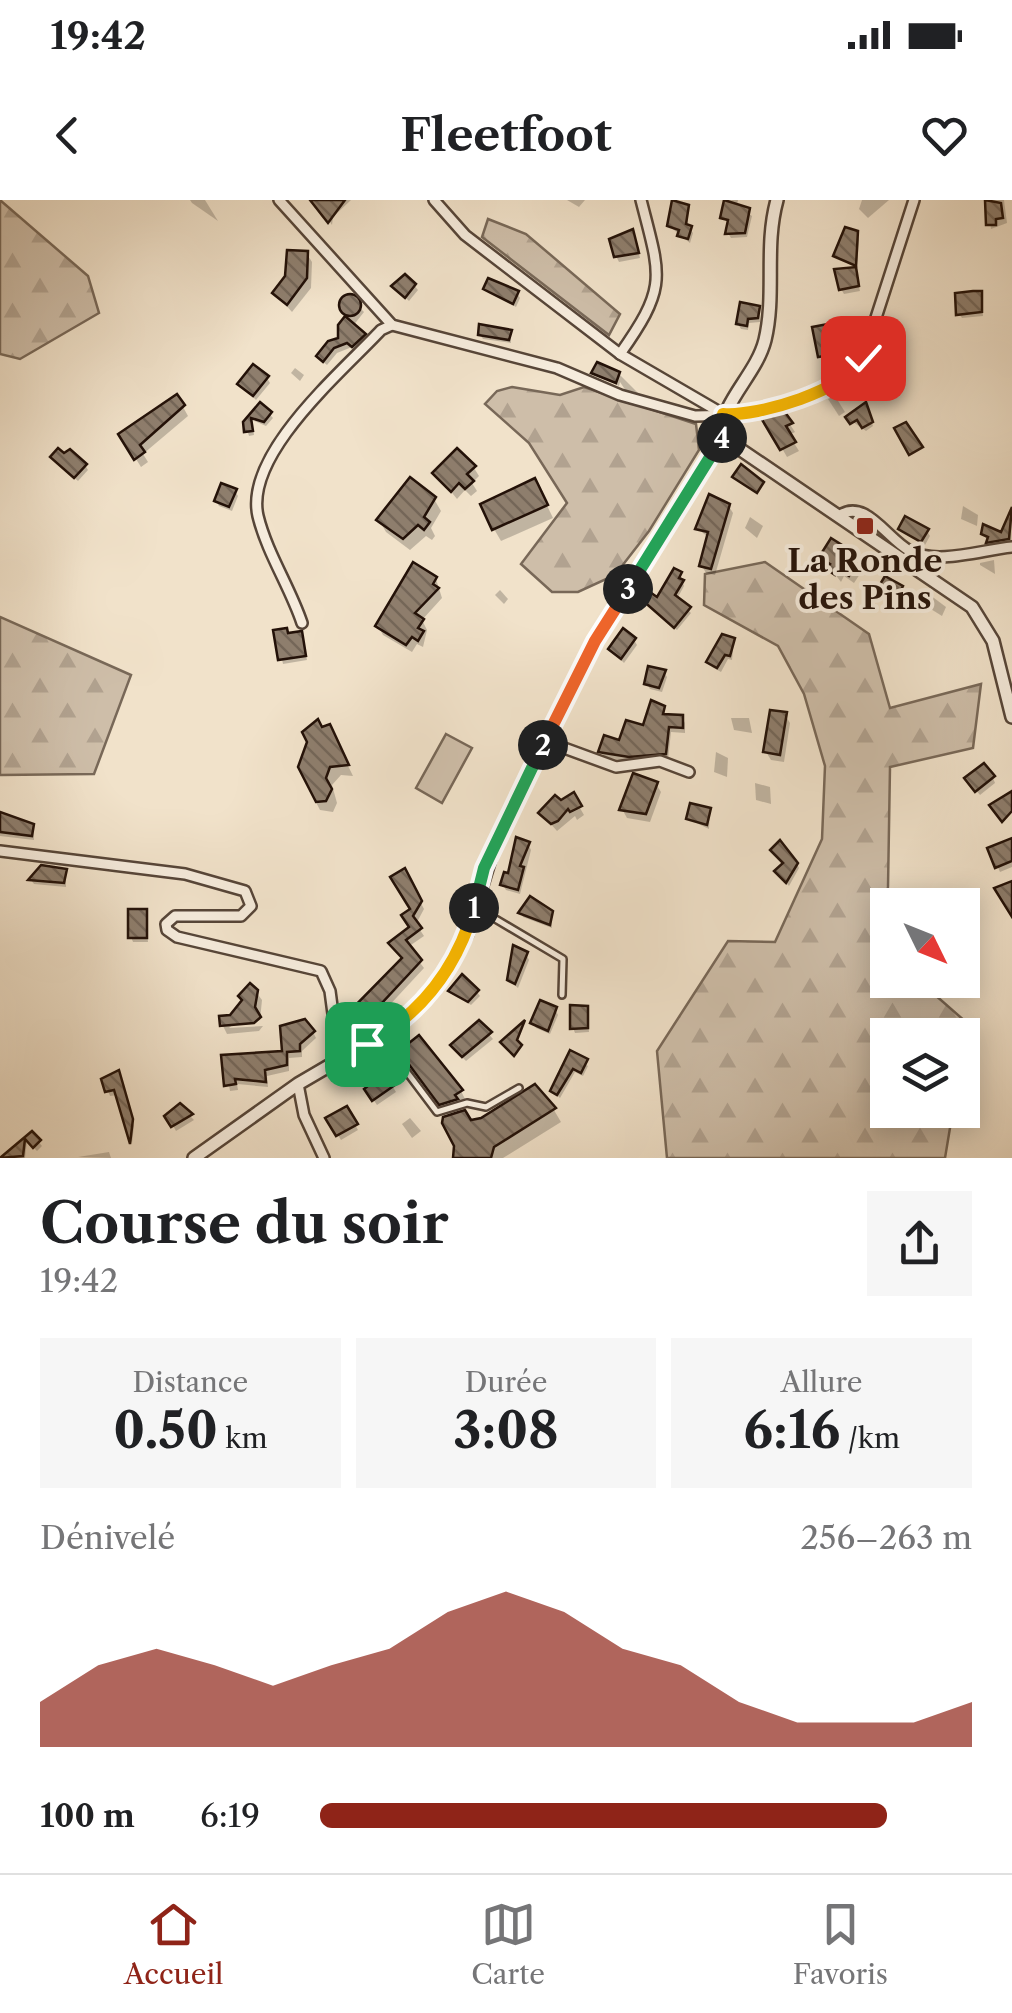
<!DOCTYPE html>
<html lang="fr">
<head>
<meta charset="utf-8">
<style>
  :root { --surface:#fff; --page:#f6f6f6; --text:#202124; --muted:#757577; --line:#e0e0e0; --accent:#8f2418 }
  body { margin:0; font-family:"Libre Caslon Text",serif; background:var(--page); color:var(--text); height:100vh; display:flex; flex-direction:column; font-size:38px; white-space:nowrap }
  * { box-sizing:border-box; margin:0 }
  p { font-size:32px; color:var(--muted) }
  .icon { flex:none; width:55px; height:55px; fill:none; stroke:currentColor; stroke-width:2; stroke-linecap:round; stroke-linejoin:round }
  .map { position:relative; height:958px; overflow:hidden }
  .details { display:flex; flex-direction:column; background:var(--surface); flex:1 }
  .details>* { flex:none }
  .needle { width:65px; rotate:133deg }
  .buttons { position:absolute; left:870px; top:688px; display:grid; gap:20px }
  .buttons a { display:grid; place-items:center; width:110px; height:110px; border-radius:0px; background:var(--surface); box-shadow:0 5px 25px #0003; font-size:50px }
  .pin { position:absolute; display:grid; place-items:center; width:85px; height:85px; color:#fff; margin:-42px; border-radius:20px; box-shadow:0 5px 15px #0006 }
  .km { position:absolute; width:50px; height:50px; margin:-25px; border-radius:50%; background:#222; color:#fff; font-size:28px; line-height:50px; text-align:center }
  .round { display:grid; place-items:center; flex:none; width:105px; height:105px; border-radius:0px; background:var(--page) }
  .head { display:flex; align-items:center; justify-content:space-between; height:170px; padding:0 40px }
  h1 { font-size:55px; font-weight:800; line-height:75px }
  .metrics { display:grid; grid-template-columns:repeat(3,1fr); gap:15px; height:170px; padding:10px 40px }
  .metrics div { display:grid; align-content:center; border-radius:0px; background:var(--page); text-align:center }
  .metrics b { font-size:50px; font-weight:800 }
  .metrics small { font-size:28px; font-weight:400 }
  .metrics p { font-size:28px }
  .chart { height:280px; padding:20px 40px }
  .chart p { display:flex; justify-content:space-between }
  .chart svg { width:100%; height:180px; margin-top:10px; fill:var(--accent); opacity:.7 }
  ul { padding:0 40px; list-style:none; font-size:32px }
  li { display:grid; grid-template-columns:160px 120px 1fr; align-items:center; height:75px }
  li i { height:25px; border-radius:12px; background:var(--accent) }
  .status { display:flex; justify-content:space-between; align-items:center; height:70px; padding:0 50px; background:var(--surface); direction:ltr }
  .status svg { height:28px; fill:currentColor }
  header { display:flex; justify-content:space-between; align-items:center; height:130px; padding:0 40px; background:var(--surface); font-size:45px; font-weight:800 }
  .menu { display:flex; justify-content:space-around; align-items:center; height:140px; border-top:2px solid var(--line); background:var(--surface); font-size:28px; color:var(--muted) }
  .menu a { display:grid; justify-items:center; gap:5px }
  .menu .on { color:var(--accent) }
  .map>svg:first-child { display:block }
</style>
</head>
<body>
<div class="status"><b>19:42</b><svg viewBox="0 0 49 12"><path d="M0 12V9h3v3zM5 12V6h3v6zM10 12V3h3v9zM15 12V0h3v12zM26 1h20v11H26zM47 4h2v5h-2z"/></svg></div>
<header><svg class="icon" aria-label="back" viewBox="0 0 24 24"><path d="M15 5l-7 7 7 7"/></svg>Fleetfoot<svg class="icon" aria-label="heart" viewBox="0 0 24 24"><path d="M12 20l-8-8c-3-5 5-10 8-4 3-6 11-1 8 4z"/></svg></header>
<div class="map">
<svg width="1012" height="958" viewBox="0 0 1012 958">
  <defs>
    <pattern id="forest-firs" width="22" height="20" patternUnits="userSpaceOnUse" patternTransform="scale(2.5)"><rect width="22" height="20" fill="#cebea9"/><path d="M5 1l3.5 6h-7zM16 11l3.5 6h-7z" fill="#b1a290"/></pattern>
    <pattern id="building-back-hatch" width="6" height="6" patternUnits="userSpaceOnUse" patternTransform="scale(2.5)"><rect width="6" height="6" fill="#8e7e6d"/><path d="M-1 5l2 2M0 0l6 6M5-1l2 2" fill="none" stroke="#746658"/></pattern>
  </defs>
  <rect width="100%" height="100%" fill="#f1e2ca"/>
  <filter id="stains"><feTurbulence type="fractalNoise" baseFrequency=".002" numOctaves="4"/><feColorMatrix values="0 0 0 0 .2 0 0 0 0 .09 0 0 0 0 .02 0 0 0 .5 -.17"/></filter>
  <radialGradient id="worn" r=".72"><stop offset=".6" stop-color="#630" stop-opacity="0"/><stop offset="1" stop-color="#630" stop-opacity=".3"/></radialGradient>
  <!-- grass -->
  <path fill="#cebea9" stroke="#786858" stroke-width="2.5" d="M446 534 472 548 442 603 416 588Z"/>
  <!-- forest -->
  <g fill="url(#forest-firs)" stroke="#786858" stroke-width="2.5">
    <path d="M0 0 88 76 99 113 20 159 0 154Z"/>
    <path d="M488 19 526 34 620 114 609 135 482 37Z"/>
    <path d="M512 187 560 195 584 187 696 224 699 250 649 331 615 375 578 392H552L521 364 567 303 529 243 485 204 497 191Z"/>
    <path d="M765 362 869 434 890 508 981 484 973 548 890 567 888 687 878 745 887 754 888 780H918L966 822 963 845 962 835H888V910H953L945 958H667L657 851 728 741 775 742 822 639 825 566 804 494 778 446 704 405 705 374Z"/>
    <path d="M0 417 131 475 94 574 0 575Z"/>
  </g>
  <!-- shadow -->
  <g fill="#0003">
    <path d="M190 0H205L218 21 192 3Z"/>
    <path d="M316 0H351L333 17 332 25Z"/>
    <path d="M567 0H585L579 7Z"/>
    <path d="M727 0H738L737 5 752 16 747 37 731 38 728 33 730 24 723 17Z"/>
    <path d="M862 0H889L868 18 859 9Z"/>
    <path d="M987 0H1004L1007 23 991 29Z"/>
    <path d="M687 7 688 27 693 33 690 43 669 26Z"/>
    <path d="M856 33 859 39 857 69 836 56Z"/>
    <path d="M635 37 640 58 619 62 616 56Z"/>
    <path d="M307 54 312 62 311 88 292 112 275 93Z"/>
    <path d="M855 70 860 91 844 94 841 89Z"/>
    <path d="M414 85 418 90 409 101 394 87Z"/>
    <path d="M486 89 517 93 520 98 516 107Z"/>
    <path d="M981 93 983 116 962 118 959 114Z"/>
    <path d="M348 96 364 112 353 126 366 141 356 151 352 147 337 153 327 165 322 161 341 139 340 126 348 117 339 107Z"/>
    <path d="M759 108 760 122 749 123 748 130 741 129 738 124Z"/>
    <path d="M826 127 832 160 823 161 820 156Z"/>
    <path d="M510 132 511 143 483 139 480 135Z"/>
    <path d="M295 168 304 175 300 181 291 173Z"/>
    <path d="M594 173 619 174 640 195 626 191 620 182 619 186Z"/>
    <path d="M882 176 886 185 880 188 876 179Z"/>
    <path d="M267 178 270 183 256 200 240 184Z"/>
    <path d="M835 196 845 212 839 216 828 199Z"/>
    <path d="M261 205 273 218 266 226 252 220 254 235 249 236 245 223Z"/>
    <path d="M183 207 188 216 143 254 148 262 141 267 121 235Z"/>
    <path d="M867 209 873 226 866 231 850 220Z"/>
    <path d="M783 214 795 232 789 235 799 251 787 257 765 219Z"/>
    <path d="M56 262 85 265 88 270 78 281Z"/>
    <path d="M474 268 479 276 472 283 477 291 471 296 465 290 457 299 436 273Z"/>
    <path d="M235 291 238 296 232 311 219 306 216 301Z"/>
    <path d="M541 293 553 318 501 341 494 329Z"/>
    <path d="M434 299 441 311 431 328 435 336 432 340 426 336 410 350 386 332 379 320Z"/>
    <path d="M728 305 733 313 715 375 706 373 702 366 709 338 697 328Z"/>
    <path d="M963 306 978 315 977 326 961 319Z"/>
    <path d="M1012 314 1011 343 991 347 983 333 1003 335Z"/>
    <path d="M750 317 763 326 757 338 745 328Z"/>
    <path d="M900 329 927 331 930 336 925 345Z"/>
    <path d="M822 357 859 359 864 368 854 383 844 376 841 382Z"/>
    <path d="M994 360 995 374 980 365V363Z"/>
    <path d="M680 374 684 386 677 399 691 413 677 430 646 403 658 400Z"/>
    <path d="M436 379 442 398 422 420 427 430 423 447 417 444 412 452 383 435 378 426Z"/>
    <path d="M901 388 904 393 898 404 879 391Z"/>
    <path d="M500 390 508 399 504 404 495 395Z"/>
    <path d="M930 395 946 407 942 416 926 406Z"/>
    <path d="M276 432 301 433 307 460 283 464Z"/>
    <path d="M634 440 637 445 624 463 610 449Z"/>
    <path d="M734 440 732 460 728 459 721 472 712 467 709 462Z"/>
    <path d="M664 472 667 477 662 492 650 489 647 484Z"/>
    <path d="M663 507 666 516 682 517 685 523V533L671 532 668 560 633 562 604 557 601 551 645 528Z"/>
    <path d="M785 515 790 523 784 562 771 560 766 552Z"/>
    <path d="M731 518H749L752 533 734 530Z"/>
    <path d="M317 523 335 539 353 576 341 575 332 585 337 603 333 612 320 610 301 573 310 542 305 532Z"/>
    <path d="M716 552 728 558 727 577 714 572Z"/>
    <path d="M993 578 995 583 980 595 970 583Z"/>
    <path d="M755 583 770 587 771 604 756 600Z"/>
    <path d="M656 584 661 592 650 622 627 618 622 609Z"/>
    <path d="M573 596 584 615 577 620 575 616 557 631 541 613Z"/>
    <path d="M710 610 709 629 688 619Z"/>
    <path d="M0 614 33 626 34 640 0 636Z"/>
    <path d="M1012 638V667L1000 672 990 650Z"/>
    <path d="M528 644 531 650 520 694 506 690 503 685Z"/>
    <path d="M793 656 799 668 789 686 780 676Z"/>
    <path d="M66 671V687L34 684 31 680Z"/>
    <path d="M404 671 424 709 416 724 424 736 408 747 424 768 359 838 345 822 354 806 365 800 404 760 391 744 412 728 413 710Z"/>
    <path d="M531 699 551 713 552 728 523 717 521 713Z"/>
    <path d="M145 712 148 742H133L131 737Z"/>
    <path d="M526 754 529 760 518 788 509 780Z"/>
    <path d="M451 791 477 792 480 796 471 805Z"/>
    <path d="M256 792 262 800 260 820 235 823 229 828 263 826 259 831 227 834 223 826Z"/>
    <path d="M587 808 589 832 575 833 573 828Z"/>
    <path d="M555 809 558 815 550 834 536 828 533 823Z"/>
    <path d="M479 823 493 839 466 861 456 851Z"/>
    <path d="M313 832 316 838 302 851V857L289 858V871L267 876 268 887 237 884 238 890 230 891 224 857 285 853Z"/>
    <path d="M571 854 588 866 583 876 575 872 560 898 553 891Z"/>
    <path d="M409 864 461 891 467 903 460 908 470 922 548 900 561 922 503 958H455L457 945 450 917Z"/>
    <path d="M386 876 396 892 377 905 367 890Z"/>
    <path d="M121 878 134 926 132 943 118 895 110 896 108 891Z"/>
    <path d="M180 906 194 920 176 931 168 917Z"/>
    <path d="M346 909 358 930 341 940 328 919Z"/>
    <path d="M410 918 421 931 412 938 402 924Z"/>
    <path d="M32 934 42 946 37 951 27 941 25 958H1Z"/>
    <path d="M109 952 111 958 78 957Z"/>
  </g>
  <!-- building -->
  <g fill="url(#building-back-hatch)" stroke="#231108" stroke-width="2.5">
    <path d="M310 0H345L328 23Z"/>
    <path d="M672 0 689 5 686 24 692 26 688 39 677 36 679 30 667 26Z"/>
    <path d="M724 0 750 8 745 33 725 34 728 20 720 18Z"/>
    <path d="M985 0 1001 3 1003 18 996 19V25H986Z"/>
    <path d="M845 27 858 31 856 66 833 56Z"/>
    <path d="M633 29 639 53 614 57 609 39Z"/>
    <path d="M287 50 308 51 307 78 287 105 272 93 285 76Z"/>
    <path d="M856 67 859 86 839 90 834 69Z"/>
    <path d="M405 74 416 84 405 98 391 86Z"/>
    <path d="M488 78 519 91 513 104 483 89Z"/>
    <path d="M973 91H982V112L956 115 955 93Z"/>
    <circle cx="350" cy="105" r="11"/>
    <path d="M740 102 760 106 758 118 748 119 747 126 736 124Z"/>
    <path d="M345 116 366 134 352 147 347 143 334 148 323 162 316 156 328 141 338 138V125Z"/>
    <path d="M479 124 512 130 509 140 478 135Z"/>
    <path d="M828 124 831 155 818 157 812 127Z"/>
    <path d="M597 162 620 172 616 183 591 173Z"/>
    <path d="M253 164 269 176 253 196 237 184Z"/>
    <path d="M177 194 185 205 140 245 145 252 134 260 118 234Z"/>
    <path d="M260 202 272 212 264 222 251 218 253 231 244 232 243 222Z"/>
    <path d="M866 202 873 222 862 228 857 220 850 224 845 217Z"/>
    <path d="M784 211 793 223 786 226 796 242 780 250 761 218Z"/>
    <path d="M906 222 923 247 909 255 894 228Z"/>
    <path d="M58 248 64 253 70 249 87 264 74 278 50 257Z"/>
    <path d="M457 248 476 266 467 274 474 281 465 289 459 283 451 292 432 273Z"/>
    <path d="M741 264 764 282 757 293 732 277Z"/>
    <path d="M410 277 436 297 424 317 430 322 424 330 418 325 403 339 376 320Z"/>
    <path d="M535 278 548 305 492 330 480 304Z"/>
    <path d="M221 283 237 289 229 307 214 301Z"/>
    <path d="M709 294 730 304 711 369 699 366 708 332 695 329Z"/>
    <path d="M1012 307 1009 339 986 343 988 337 981 334 983 324 1001 332Z"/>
    <path d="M905 316 929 329 921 342 898 329Z"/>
    <path d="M831 338 861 357 849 376 839 369 835 375 826 369 830 364 819 357Z"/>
    <path d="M413 362 437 377 433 384 439 388 415 413 424 419 418 428 424 431 418 441 412 437 406 445 375 426Z"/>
    <path d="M674 368 682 372 679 378 684 380 675 395 691 407 674 428 641 399 647 390 657 397Z"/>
    <path d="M885 376 903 386 895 401 876 391Z"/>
    <path d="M287 428 288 433 302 431 306 456 278 460 273 430Z"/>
    <path d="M623 428 636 438 621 459 608 449Z"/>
    <path d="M722 434 735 438 730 456 725 455 717 468 706 462Z"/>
    <path d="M648 466 666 470 659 488 644 484Z"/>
    <path d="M651 500 665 506 663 514 683 515V528L669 527 666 554 629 557 598 552 604 535 619 540 626 520 643 525Z"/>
    <path d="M770 510 787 512 780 555 763 552Z"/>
    <path d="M318 519 322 527 330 524 349 565 330 567 326 578 332 589 326 601 316 602 298 567 307 542 302 532Z"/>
    <path d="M984 563 995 576 975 592 964 578Z"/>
    <path d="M633 573 658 582 646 614 619 610Z"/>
    <path d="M1012 591V611L1002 622 989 605Z"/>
    <path d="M574 592 582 606 570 612 568 609 558 621 551 624 538 613 555 595 561 600Z"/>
    <path d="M690 603 711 608 707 625 686 619Z"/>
    <path d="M0 612 34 624 32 636 0 632Z"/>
    <path d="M516 637 530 642 520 666 524 667 518 690 500 685 504 672 508 673Z"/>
    <path d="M1012 638V661L995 668 987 648Z"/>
    <path d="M780 640 798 663 786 683 774 671 783 663 770 650Z"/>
    <path d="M41 665 67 669 64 683 28 680Z"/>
    <path d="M405 668 422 701 413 716 422 728 406 740 422 760 354 833 342 819 402 758 388 743 409 727 401 715 410 709 390 677Z"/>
    <path d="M1012 681V717L994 688Z"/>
    <path d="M530 696 553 711 550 725 518 713Z"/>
    <rect x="128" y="709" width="19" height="29"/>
    <path d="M513 745 528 752 515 784 507 780Z"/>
    <path d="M462 774 479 790 468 802 448 791Z"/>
    <path d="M250 783 258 790 255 807 261 817 254 823 220 826 219 816 230 815 242 800 238 796Z"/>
    <path d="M540 800 557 807 548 831 530 823Z"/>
    <path d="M570 805 588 806V828L570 829Z"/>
    <path d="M305 819 315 831 300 844V851L287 852V865L265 870 266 882 235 879 236 884 224 886 221 855 282 851 280 826Z"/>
    <path d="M479 820 492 832 462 857 450 845Z"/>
    <path d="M525 820 517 840 522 845 514 856 500 842Z"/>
    <path d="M419 835 463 890 455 895 458 899 439 905 399 851Z"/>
    <path d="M570 850 588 859 581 873 573 869 557 895 550 891Z"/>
    <path d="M119 870 133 919 130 944 114 890 105 892 101 879Z"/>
    <path d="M386 872 395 885 372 901 364 889Z"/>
    <path d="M535 884 556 908 494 947 491 958H453L454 946 442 923 443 917 465 910 471 920 481 918Z"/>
    <path d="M180 903 193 914 171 927 164 916Z"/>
    <path d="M347 906 358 924 336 936 325 918Z"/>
    <path d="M32 931 41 940 33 948 25 939 23 956 0 958Z"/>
  </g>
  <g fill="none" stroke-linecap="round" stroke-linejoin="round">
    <defs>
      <g id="service">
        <path d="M477 708 563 759 562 795"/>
        <path d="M382 839 437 912 467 903 486 907 519 888"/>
      </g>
      <g id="minor">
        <path d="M279 0 392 125 557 168 620 195 695 216 740 215 801 198 845 180 863 158 914 0"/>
        <path d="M434 0 465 35 620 154 723 214"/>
        <path d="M620 154C668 86 661 78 641 0"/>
        <path d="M839 316C865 297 887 339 910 351 938 365 981 350 1012 347"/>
        <path d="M302 423C290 387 267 353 258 316 244 254 342 172 381 130L392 125"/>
        <path d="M545 541 616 567 660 561 689 572"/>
        <path d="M0 651 185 674 245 691 251 706 241 716H175L166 724 167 730 177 737 321 771 330 791 339 859"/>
        <path d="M298 884 304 915 324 958"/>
      </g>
      <g id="tertiary">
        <path d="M777 0C764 47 776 94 765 140 756 176 719 203 722 237L972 407 993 441 1012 517"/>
        <path d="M194 958 298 884 380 836 413 810 447 771 467 734 495 643 588 453 722 237"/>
      </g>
    </defs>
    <!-- service casing -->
    <use href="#service" stroke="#564538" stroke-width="10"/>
    <!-- minor casing -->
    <use href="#minor" stroke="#564538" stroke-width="14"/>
    <!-- tertiary casing -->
    <use href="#tertiary" stroke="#564538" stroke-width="16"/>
    <!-- service -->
    <use href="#service" stroke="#f6ecdd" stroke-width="5"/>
    <!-- minor -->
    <use href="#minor" stroke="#f6ecdd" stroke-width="9"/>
    <!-- tertiary -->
    <use href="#tertiary" stroke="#f6ecdd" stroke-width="11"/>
  </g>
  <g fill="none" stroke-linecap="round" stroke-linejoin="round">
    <defs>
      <path id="split-1" d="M367 844C421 814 457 767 474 708"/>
      <path id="split-2" d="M474 708 484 668 543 545"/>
      <path id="split-3" d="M543 545 595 441 628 389"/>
      <path id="split-4" d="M628 389 722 238"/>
      <path id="split-5" d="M722 238 723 214C758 217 847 190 863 158"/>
    </defs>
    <!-- split-1 casing -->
    <use href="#split-1" stroke="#fff" stroke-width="20"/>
    <!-- split-2 casing -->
    <use href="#split-2" stroke="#fff" stroke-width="20"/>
    <!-- split-3 casing -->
    <use href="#split-3" stroke="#fff" stroke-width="20"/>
    <!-- split-4 casing -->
    <use href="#split-4" stroke="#fff" stroke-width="20"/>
    <!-- split-5 casing -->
    <use href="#split-5" stroke="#fff" stroke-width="20"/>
    <!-- split-1 -->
    <use href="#split-1" stroke="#f5b400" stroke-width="12"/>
    <!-- split-2 -->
    <use href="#split-2" stroke="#22a559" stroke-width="12"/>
    <!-- split-3 -->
    <use href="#split-3" stroke="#f0652b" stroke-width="12"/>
    <!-- split-4 -->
    <use href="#split-4" stroke="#22a559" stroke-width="12"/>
    <!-- split-5 -->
    <use href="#split-5" stroke="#f5b400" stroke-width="12"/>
  </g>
  <!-- markers -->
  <rect fill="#8f2418" stroke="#f6ecdd" stroke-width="4" x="855" y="316" width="20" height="20" rx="5"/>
  <g text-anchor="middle" stroke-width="8" stroke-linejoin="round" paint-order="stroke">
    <!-- poi labels -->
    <g font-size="32" font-weight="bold" fill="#231108" stroke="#f6ecdd">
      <text x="865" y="372">La Ronde<tspan x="865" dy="37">des Pins</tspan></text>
    </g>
  </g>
  <rect width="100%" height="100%" filter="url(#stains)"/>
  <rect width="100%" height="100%" fill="url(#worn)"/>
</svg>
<div class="buttons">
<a><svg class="needle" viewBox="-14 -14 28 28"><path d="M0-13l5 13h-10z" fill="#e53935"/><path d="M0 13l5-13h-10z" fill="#757577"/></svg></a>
<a><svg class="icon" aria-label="layers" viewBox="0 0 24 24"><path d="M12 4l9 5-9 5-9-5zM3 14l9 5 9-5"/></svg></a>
</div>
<div class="pin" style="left:367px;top:844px;background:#1e9e55"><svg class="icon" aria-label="arrive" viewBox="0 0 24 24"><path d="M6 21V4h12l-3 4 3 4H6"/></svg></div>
<div class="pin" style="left:863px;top:158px;background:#d93025"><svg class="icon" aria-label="check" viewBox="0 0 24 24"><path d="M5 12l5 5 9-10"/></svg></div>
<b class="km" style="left:474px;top:708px">1</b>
<b class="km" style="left:543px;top:545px">2</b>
<b class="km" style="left:628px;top:389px">3</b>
<b class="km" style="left:722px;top:238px">4</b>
</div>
<section class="details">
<div class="head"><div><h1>Course du soir</h1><p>19:42</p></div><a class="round"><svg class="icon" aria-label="share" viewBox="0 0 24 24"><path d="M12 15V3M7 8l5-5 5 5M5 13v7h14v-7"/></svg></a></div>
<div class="metrics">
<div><p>Distance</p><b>0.50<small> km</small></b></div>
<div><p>Durée</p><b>3:08</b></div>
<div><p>Allure</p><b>6:16<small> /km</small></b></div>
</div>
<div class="chart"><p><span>Dénivelé</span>256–263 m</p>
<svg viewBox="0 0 160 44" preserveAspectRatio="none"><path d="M0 44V33L10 24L20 20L30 24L40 29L50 24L60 20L70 11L80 6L90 11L100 20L110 24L120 33L130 38L140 38L150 38L160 33V44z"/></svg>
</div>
<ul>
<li><b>100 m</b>6:19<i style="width:87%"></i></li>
</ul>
</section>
<nav class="menu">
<a class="on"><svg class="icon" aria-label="home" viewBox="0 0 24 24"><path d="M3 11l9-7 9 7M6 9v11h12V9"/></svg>Accueil</a>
<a><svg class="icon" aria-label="map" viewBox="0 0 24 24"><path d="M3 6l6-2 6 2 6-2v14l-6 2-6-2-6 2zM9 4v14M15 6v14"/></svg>Carte</a>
<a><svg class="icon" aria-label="saved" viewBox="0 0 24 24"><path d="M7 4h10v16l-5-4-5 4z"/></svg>Favoris</a>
</nav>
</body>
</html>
